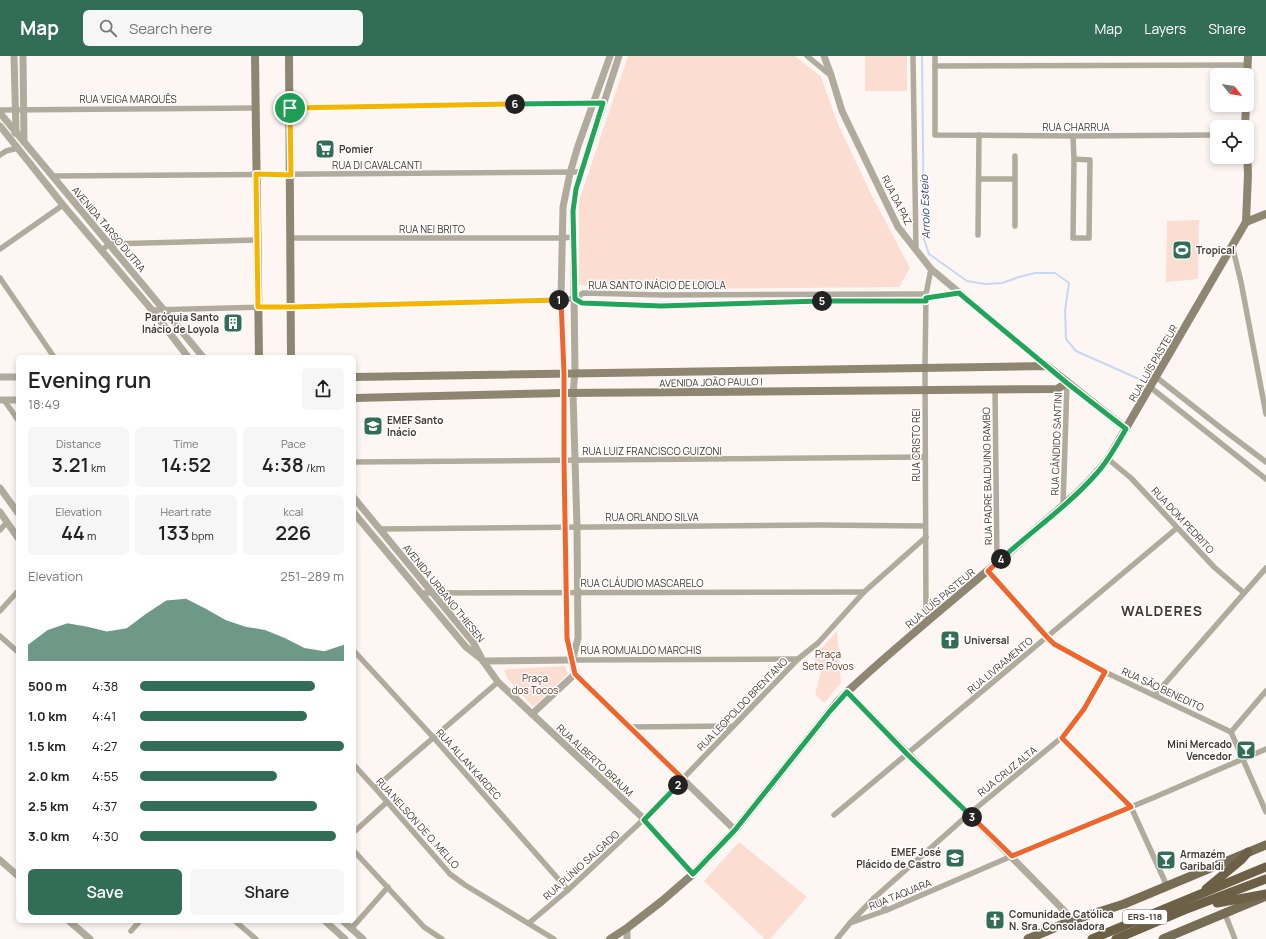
<!DOCTYPE html>
<html lang="en">
<head>
<meta charset="utf-8">
<style>
  :root { --surface:#fff; --page:#f6f6f6; --text:#222; --muted:#767676; --accent:#326d57 }
  body { margin:0; font-family:Manrope,sans-serif; background:var(--page); color:var(--text); height:100vh; display:flex; flex-direction:column; font-size:15px; white-space:nowrap }
  * { box-sizing:border-box; margin:0 }
  p { font-size:13px; color:var(--muted) }
  .icon { flex:none; width:22px; height:22px; fill:none; stroke:currentColor; stroke-width:2; stroke-linecap:round; stroke-linejoin:round }
  .map { position:relative; flex:1; overflow:hidden }
  .sheet { position:absolute; left:16px; top:299px; width:340px; height:568px; display:flex; flex-direction:column; background:var(--surface); border-radius:6px; box-shadow:0 2px 6px #0003 }
  .sheet>* { flex:none }
  .needle { width:26px; rotate:120deg }
  .fabs { position:absolute; left:1210px; top:12px; display:grid; gap:8px }
  .fabs a { display:grid; place-items:center; width:44px; height:44px; border-radius:6px; background:var(--surface); box-shadow:0 2px 6px #0003; font-size:20px }
  .pin { position:absolute; display:grid; place-items:center; width:34px; height:34px; color:#fff; margin:-17px; border:2px solid #fff; border-radius:50%; box-shadow:0 1px 4px #0007 }
  .km { position:absolute; width:20px; height:20px; margin:-10px; border-radius:50%; background:#222; color:#fff; font-size:11px; line-height:20px; text-align:center }
  .round { display:grid; place-items:center; flex:none; width:42px; height:42px; border-radius:6px; background:var(--page) }
  .overview { display:flex; align-items:center; justify-content:space-between; height:68px; padding:0 12px }
  h1 { font-size:22px; font-weight:600; line-height:30px }
  .stats { display:grid; grid-template-columns:repeat(3,1fr); gap:6px; height:68px; padding:4px 12px }
  .stats div { display:grid; align-content:center; border-radius:6px; background:var(--page); text-align:center }
  .stats b { font-size:20px; font-weight:600 }
  .stats small { font-size:11px; font-weight:400 }
  .stats p { font-size:11px }
  .chart { height:112px; padding:8px 12px }
  .chart p { display:flex; justify-content:space-between }
  .chart svg { width:100%; height:72px; margin-top:4px; fill:var(--accent); opacity:.7 }
  .cta { display:flex; gap:8px; margin-top:auto; padding:8px 12px }
  .cta a { flex:1; height:46px; border-radius:6px; background:var(--accent); color:#fff; font-size:16px; font-weight:600; line-height:46px; text-align:center }
  .cta a+a { background:var(--page); color:var(--text) }
  ul { padding:0 12px; list-style:none; font-size:13px }
  li { display:grid; grid-template-columns:64px 48px 1fr; align-items:center; height:30px }
  li i { height:10px; border-radius:5px; background:var(--accent) }
  header { display:flex; align-items:center; gap:24px; box-sizing:border-box; height:56px; padding:0 20px; background:var(--accent); color:#fff }
  header strong { font-size:19px }
  nav { display:flex; gap:22px; margin-inline-start:auto; font-size:14px }
  .search { width:280px; height:36px; background:var(--page); display:flex; align-items:center; gap:10px; box-sizing:border-box; padding:0 14px; border-radius:6px; color:var(--muted); font-size:15px }
  .map>svg:first-child { display:block }
</style>
</head>
<body>
<header>
<strong>Map</strong>
<div class="search"><svg class="icon" aria-label="search" viewBox="0 0 24 24"><circle cx="10" cy="10" r="6"/><path d="M15 15l6 6"/></svg>Search here</div>
<nav><a>Map</a><a>Layers</a><a>Share</a></nav>
</header>
<div class="map">
<svg width="1266" height="883" viewBox="0 0 1266 883">
  <rect width="100%" height="100%" fill="#fdf6f3"/>
  <!-- green -->
  <g fill="#fbddd2">
    <path d="M628 0H795L821 21 838 68 871 138 910 212 899 231 665 233 579 229V145Z"/>
    <rect x="865" y="0" width="42" height="35"/>
    <path d="M1199 164 1198 223 1166 226 1167 165Z"/>
    <path d="M837 575 841 627 824 647 815 638 821 616 813 602Z"/>
    <path d="M565 610 568 618 533 651 507 622 504 615 507 613Z"/>
    <path d="M739 786 807 841 770 883H765L704 825Z"/>
  </g>
  <g fill="none" stroke-linecap="round" stroke-linejoin="round">
    <!-- stream -->
    <path stroke="#c7d8f6" stroke-width="2" d="M922 0 924 183 929 198 967 225 985 228 1002 227 1019 221 1035 217H1055L1069 227 1065 255 1066 283 1076 295 1139 323"/>
    <!-- minor -->
    <g stroke="#b1ab9d" stroke-width="5.5">
      <path d="M807 0 830 19"/>
      <path d="M913 0 916 194"/>
      <path d="M935 0V79L1073 80 1217 79"/>
      <path d="M935 10 1247 9"/>
      <path d="M290 52 603 47"/>
      <path d="M0 54 256 52"/>
      <path d="M1073 80 1074 103 1073 182H1089L1090 104 1074 103"/>
      <path d="M0 99 6 95 18 92"/>
      <path d="M1015 100V170"/>
      <path d="M52 120 581 116"/>
      <path d="M979 123H1014"/>
      <path d="M978 179 979 79"/>
      <path d="M291 182H562L573 181"/>
      <path d="M1232 189 1241 226 1266 358"/>
      <path d="M0 193 63 149"/>
      <path d="M101 195 109 188 257 184"/>
      <path d="M0 222 54 301"/>
      <path d="M926 242 959 237"/>
      <path d="M575 243 583 237 663 239 926 238"/>
      <path d="M152 254 575 243 582 247 661 250 818 245H926"/>
      <path d="M1156 321 1221 372 1266 406"/>
      <path d="M1150 331 1266 423"/>
      <path d="M995 333 997 507"/>
      <path d="M4 344 18 364"/>
      <path d="M1108 403 1131 422 1214 511 1244 537"/>
      <path d="M354 406 925 401"/>
      <path d="M1063 450 1067 327"/>
      <path d="M380 473 819 469 925 470"/>
      <path d="M0 474 7 466"/>
      <path d="M988 515 1027 560 1054 588 1105 616 1231 676 1266 756"/>
      <path d="M421 537 864 536"/>
      <path d="M0 555 18 535"/>
      <path d="M926 566 925 311 926 238 931 213"/>
      <path d="M0 580 18 596"/>
      <path d="M354 595 433 681 568 834"/>
      <path d="M572 604 798 603"/>
      <path d="M1155 639 1266 512"/>
      <path d="M630 671 732 670"/>
      <path d="M1231 676 1266 635"/>
      <path d="M1061 682 1131 751 1167 830"/>
      <path d="M354 709 375 732 450 818 465 829 554 883"/>
      <path d="M375 732 498 626"/>
      <path d="M834 759 1177 472"/>
      <path d="M354 776 387 746"/>
      <path d="M354 795 424 871 442 883"/>
      <path d="M874 842 887 854"/>
      <path d="M1225 858 1235 883"/>
      <path d="M235 865 256 883"/>
      <path d="M529 867 568 834 644 763 798 603 818 587 864 536 926 481"/>
      <path d="M850 867 887 854 1012 800 1155 741 1266 693"/>
      <path d="M351 873 388 831"/>
      <path d="M131 875 140 865"/>
      <path d="M837 883 850 867 874 842 969 758 1061 682 1084 653 1105 616"/>
    </g>
    <!-- tertiary -->
    <g stroke="#b1ab9d" stroke-width="7">
      <path d="M14 0 16 76 15 77"/>
      <path d="M23 0 24 86"/>
      <path d="M610 0 578 90 570 117 563 151 561 244 564 317V404L567 582 575 618 735 774"/>
      <path d="M824 0 831 19 842 55 898 171 931 213 1047 310"/>
      <path d="M0 57 203 301"/>
      <path d="M0 70 63 149 152 254 188 301"/>
      <path d="M0 321H18"/>
      <path d="M0 344H18"/>
      <path d="M0 432 18 457"/>
      <path d="M354 442 473 586 483 605 498 626 644 763 693 818"/>
      <path d="M0 456 18 482"/>
      <path d="M354 457 466 591 480 602"/>
      <path d="M573 602 578 582 577 471 573 337 575 317 573 155 576 133 619 0"/>
      <path d="M483 605 572 604"/>
      <path d="M847 636C922 713 999 787 1073 864"/>
      <path d="M532 658 575 618"/>
      <path d="M0 804 18 820"/>
      <path d="M69 865 90 883"/>
      <path d="M325 865 345 883"/>
      <path d="M343 865 363 883"/>
      <path d="M627 872V883"/>
    </g>
    <!-- secondary -->
    <g stroke="#8f8672" stroke-width="8">
      <path d="M255 0 259 301"/>
      <path d="M289 0 291 301"/>
      <path d="M1247 22 1248 0"/>
      <path d="M1245 71 1246 49"/>
      <path d="M1246 166 1248 118 1247 93"/>
      <path d="M354 321 1047 310 1126 373"/>
      <path d="M354 342 564 337 1057 333 1067 327"/>
      <path d="M610 883 627 872 662 845 693 818 735 774 838 645 847 636C903 584 962 537 1020 487 1050 460 1084 435 1108 403L1246 166 1266 158"/>
    </g>
    <!-- primary -->
    <g stroke="#776c54" stroke-width="9">
      <path d="M1028 883 1073 864 1124 848 1266 789"/>
      <path d="M1163 883 1266 840"/>
    </g>
    <!-- trunk -->
    <g stroke="#6c6046" stroke-width="9">
      <path d="M1206 833 1241 804 1248 796"/>
      <path d="M1217 847 1266 838"/>
      <path d="M1092 883 1266 811"/>
      <path d="M1116 883 1184 854 1266 823"/>
    </g>
  </g>
  <g fill="none" stroke-linecap="round" stroke-linejoin="round">
    <defs>
      <path id="split-1" d="M290 52 291 119 256 118 258 251H292L559 244"/>
      <path id="split-2" d="M559 244H561L564 317V404L567 582 575 618 683 723 678 729"/>
      <path id="split-3" d="M678 729 644 764 693 818 735 774 830 655 847 636 907 698 972 761"/>
      <path id="split-4" d="M972 761 1012 800 1131 751 1062 682 1084 653 1105 616 1054 588 1047 581 988 515 1001 503"/>
      <path id="split-5" d="M822 245H926V242L959 237 1067 327 1126 373C1117 388 1109 404 1097 417 1069 449 1033 474 1001 503"/>
      <path id="split-6" d="M515 48 603 47 576 133 573 155 575 243 582 247 661 250 822 245"/>
      <path id="split-7" d="M290 52 515 48"/>
    </defs>
    <!-- split-1 casing -->
    <use href="#split-1" stroke="#fff" stroke-width="8"/>
    <!-- split-2 casing -->
    <use href="#split-2" stroke="#fff" stroke-width="8"/>
    <!-- split-3 casing -->
    <use href="#split-3" stroke="#fff" stroke-width="8"/>
    <!-- split-4 casing -->
    <use href="#split-4" stroke="#fff" stroke-width="8"/>
    <!-- split-5 casing -->
    <use href="#split-5" stroke="#fff" stroke-width="8"/>
    <!-- split-6 casing -->
    <use href="#split-6" stroke="#fff" stroke-width="8"/>
    <!-- split-7 casing -->
    <use href="#split-7" stroke="#fff" stroke-width="8"/>
    <!-- split-1 -->
    <use href="#split-1" stroke="#f5b400" stroke-width="5"/>
    <!-- split-2 -->
    <use href="#split-2" stroke="#f0652b" stroke-width="5"/>
    <!-- split-3 -->
    <use href="#split-3" stroke="#22a559" stroke-width="5"/>
    <!-- split-4 -->
    <use href="#split-4" stroke="#f0652b" stroke-width="5"/>
    <!-- split-5 -->
    <use href="#split-5" stroke="#22a559" stroke-width="5"/>
    <!-- split-6 -->
    <use href="#split-6" stroke="#22a559" stroke-width="5"/>
    <!-- split-7 -->
    <use href="#split-7" stroke="#f5b400" stroke-width="5"/>
  </g>
  <!-- icons -->
  <defs>
    <symbol id="supermarket-square" viewBox="-11 -11 22 22"><rect x="-9" y="-9" width="18" height="18" rx="4" fill="#326d57" stroke="#fff"/><path d="M-6-5.5h2.5l.6 2H6L4.5 2H-2.5L-4.4-4H-6ZM-1.5 3.2a1.3 1.3 0 1 0 .1 0ZM3 3.2a1.3 1.3 0 1 0 .1 0Z" fill="#fff"/></symbol>
    <symbol id="stadium-square" viewBox="-11 -11 22 22"><rect x="-9" y="-9" width="18" height="18" rx="4" fill="#326d57" stroke="#fff"/><path d="M0-5a6.5 5 0 1 0 0 10a6.5 5 0 1 0 0-10ZM-3.5-1.8h7v3.6h-7Z" fill="#fff"/></symbol>
    <symbol id="building-square" viewBox="-11 -11 22 22"><rect x="-9" y="-9" width="18" height="18" rx="4" fill="#326d57" stroke="#fff"/><path d="M-4-6H4V6H1V3H-1V6H-4ZM-2.5-4.3h1.7v1.8h-1.7ZM.8-4.3h1.7v1.8H.8ZM-2.5-1h1.7V.8h-1.7ZM.8-1h1.7V.8H.8Z" fill="#fff"/></symbol>
    <symbol id="school-square" viewBox="-11 -11 22 22"><rect x="-9" y="-9" width="18" height="18" rx="4" fill="#326d57" stroke="#fff"/><path d="M0-5L7-2L0 1L-7-2ZM-4 1L0 2.5L4 1V4Q0 6-4 4Z" fill="#fff"/></symbol>
    <symbol id="church-square" viewBox="-11 -11 22 22"><rect x="-9" y="-9" width="18" height="18" rx="4" fill="#326d57" stroke="#fff"/><path d="M-1.2-6h2.4v3.5h3.3v2.4h-3.3V6h-2.4V-.1h-3.3v-2.4h3.3Z" fill="#fff"/></symbol>
    <symbol id="bar-square" viewBox="-11 -11 22 22"><rect x="-9" y="-9" width="18" height="18" rx="4" fill="#326d57" stroke="#fff"/><path d="M-6-5H6L.8 .8V4.5H3.5V6h-7V4.5H-.8V.8Z" fill="#fff"/></symbol>
  </defs>
  <g fill-rule="evenodd">
    <use href="#supermarket-square" x="314" y="82" width="22" height="22"/>
    <use href="#stadium-square" x="1171" y="183" width="22" height="22"/>
    <use href="#building-square" x="222" y="256" width="22" height="22"/>
    <use href="#school-square" x="362" y="359" width="22" height="22"/>
    <use href="#church-square" x="939" y="573" width="22" height="22"/>
    <use href="#bar-square" x="1235" y="683" width="22" height="22"/>
    <use href="#school-square" x="944" y="791" width="22" height="22"/>
    <use href="#bar-square" x="1155" y="793" width="22" height="22"/>
    <use href="#church-square" x="984" y="853" width="22" height="22"/>
  </g>
  <g text-anchor="middle" stroke-width="3" stroke-linejoin="round" paint-order="stroke">
    <!-- shield labels -->
    <rect fill="#fff" stroke="#7d736f" stroke-width="1" x="1123" y="854" width="44" height="14" rx="3"/>
    <g font-size="9" font-weight="bold" fill="#453731">
      <text x="1145" y="864">ERS-118</text>
    </g>
    <!-- street labels -->
    <g font-size="10" fill="#453731" stroke="#fff">
      <text x="128" y="47">RUA VEIGA MARQUÊS</text>
      <text x="1076" y="75">RUA CHARRUA</text>
      <text x="377" y="113">RUA DI CAVALCANTI</text>
      <text transform="translate(897 144) rotate(63)" y="4">RUA DA PAZ</text>
      <text transform="translate(109 173) rotate(50)" y="4">AVENIDA TARSO DUTRA</text>
      <text x="432" y="177">RUA NEI BRITO</text>
      <text x="657" y="233">RUA SANTO INÁCIO DE LOIOLA</text>
      <text transform="translate(1153 307) rotate(-60)" y="4">RUA LUÍS PASTEUR</text>
      <text transform="translate(711 326) rotate(-1)" y="4">AVENIDA JOÃO PAULO I</text>
      <text transform="translate(1056 388) rotate(-88)" y="4">RUA CÂNDIDO SANTINI</text>
      <text transform="translate(916 389) rotate(-90)" y="4">RUA CRISTO REI</text>
      <text x="652" y="399">RUA LUIZ FRANCISCO GUIZONI</text>
      <text transform="translate(987 420) rotate(-91)" y="4">RUA PADRE BALDUINO RAMBO</text>
      <text x="652" y="465">RUA ORLANDO SILVA</text>
      <text transform="translate(1183 464) rotate(47)" y="4">RUA DOM PEDRITO</text>
      <text x="642" y="531">RUA CLÁUDIO MASCARELO</text>
      <text transform="translate(444 537) rotate(51)" y="4">AVENIDA URBANO THIESEN</text>
      <text transform="translate(940 542) rotate(-40)" y="4">RUA LUÍS PASTEUR</text>
      <text x="641" y="598">RUA ROMUALDO MARCHIS</text>
      <text transform="translate(1000 609) rotate(-40)" y="4">RUA LIVRAMENTO</text>
      <text transform="translate(1163 633) rotate(25)" y="4">RUA SÃO BENEDITO</text>
      <text transform="translate(742 648) rotate(-46)" y="4">RUA LEOPOLDO BRENTANO</text>
      <text transform="translate(595 704) rotate(43)" y="4">RUA ALBERTO BRAUM</text>
      <text transform="translate(469 708) rotate(48)" y="4">RUA ALLAN KARDEC</text>
      <text transform="translate(1007 715) rotate(-39)" y="4">RUA CRUZ ALTA</text>
      <text transform="translate(418 767) rotate(48)" y="4">RUA NELSON DE O. MELLO</text>
      <text transform="translate(581 809) rotate(-42)" y="4">RUA PLÍNIO SALGADO</text>
      <text transform="translate(900 838) rotate(-22)" y="4">RUA TAQUARA</text>
    </g>
    <!-- poi labels -->
    <g font-size="10" font-weight="bold" fill="#453731" stroke="#fff" text-anchor="start">
      <text x="339" y="97">Pomier</text>
      <text x="1196" y="198">Tropical</text>
      <text x="219" y="265" text-anchor="end">Paróquia Santo<tspan x="219" dy="12">Inácio de Loyola</tspan></text>
      <text x="387" y="368">EMEF Santo<tspan x="387" dy="12">Inácio</tspan></text>
      <text x="964" y="588">Universal</text>
      <text x="1232" y="692" text-anchor="end">Mini Mercado<tspan x="1232" dy="12">Vencedor</tspan></text>
      <text x="941" y="800" text-anchor="end">EMEF José<tspan x="941" dy="12">Plácido de Castro</tspan></text>
      <text x="1180" y="802">Armazém<tspan x="1180" dy="12">Garibaldi</tspan></text>
      <text x="1009" y="862">Comunidade Católica<tspan x="1009" dy="12">N. Sra. Consoladora</tspan></text>
    </g>
    <!-- park labels -->
    <g font-size="10" fill="#5d2e1b" stroke="#fff">
      <text x="828" y="602">Praça<tspan x="828" dy="12">Sete Povos</tspan></text>
      <text x="535" y="626">Praça<tspan x="535" dy="12">dos Tocos</tspan></text>
    </g>
    <!-- water labels -->
    <g font-size="11" font-style="italic" fill="#2c426b" stroke="#fff">
      <text transform="translate(925 151) rotate(-92)" y="4">Arroio Esteio</text>
    </g>
    <!-- district labels -->
    <g font-size="14" font-weight="bold" letter-spacing="1" fill="#453731" stroke="#fff">
      <text x="1162" y="560">WALDERES</text>
    </g>
  </g>
</svg>
<div class="fabs">
<a><svg class="needle" viewBox="-14 -14 28 28"><path d="M0-13l5 13h-10z" fill="#e53935"/><path d="M0 13l5-13h-10z" fill="#767676"/></svg></a>
<a><svg class="icon" aria-label="locate" viewBox="0 0 24 24"><circle cx="12" cy="12" r="6"/><path d="M12 2v4M12 18v4M2 12h4M18 12h4"/></svg></a>
</div>
<div class="pin" style="left:290px;top:52px;background:#1e9e55"><svg class="icon" aria-label="arrive" viewBox="0 0 24 24"><path d="M6 21V4h12l-3 4 3 4H6"/></svg></div>
<b class="km" style="left:559px;top:244px">1</b>
<b class="km" style="left:678px;top:729px">2</b>
<b class="km" style="left:972px;top:761px">3</b>
<b class="km" style="left:1001px;top:503px">4</b>
<b class="km" style="left:822px;top:245px">5</b>
<b class="km" style="left:515px;top:48px">6</b>
<section class="sheet">
<div class="overview"><div><h1>Evening run</h1><p>18:49</p></div><a class="round"><svg class="icon" aria-label="share" viewBox="0 0 24 24"><path d="M12 15V3M7 8l5-5 5 5M5 13v7h14v-7"/></svg></a></div>
<div class="stats">
<div><p>Distance</p><b>3.21<small> km</small></b></div>
<div><p>Time</p><b>14:52</b></div>
<div><p>Pace</p><b>4:38<small> /km</small></b></div>
</div>
<div class="stats">
<div><p>Elevation</p><b>44<small> m</small></b></div>
<div><p>Heart rate</p><b>133<small> bpm</small></b></div>
<div><p>kcal</p><b>226</b></div>
</div>
<div class="chart"><p><span>Elevation</span>251–289 m</p>
<svg viewBox="0 0 160 44" preserveAspectRatio="none"><path d="M0 44V34L10 25L20 21L30 23L40 26L50 24L60 15L70 7L80 6L90 12L100 19L110 23L120 25L130 30L140 36L150 38L160 34V44z"/></svg>
</div>
<ul>
<li><b>500 m</b>4:38<i style="width:86%"></i></li>
<li><b>1.0 km</b>4:41<i style="width:82%"></i></li>
<li><b>1.5 km</b>4:27<i style="width:100%"></i></li>
<li><b>2.0 km</b>4:55<i style="width:67%"></i></li>
<li><b>2.5 km</b>4:37<i style="width:87%"></i></li>
<li><b>3.0 km</b>4:30<i style="width:96%"></i></li>
</ul>
<div class="cta"><a>Save</a><a>Share</a></div>
</section>
</div>
</body>
</html>
